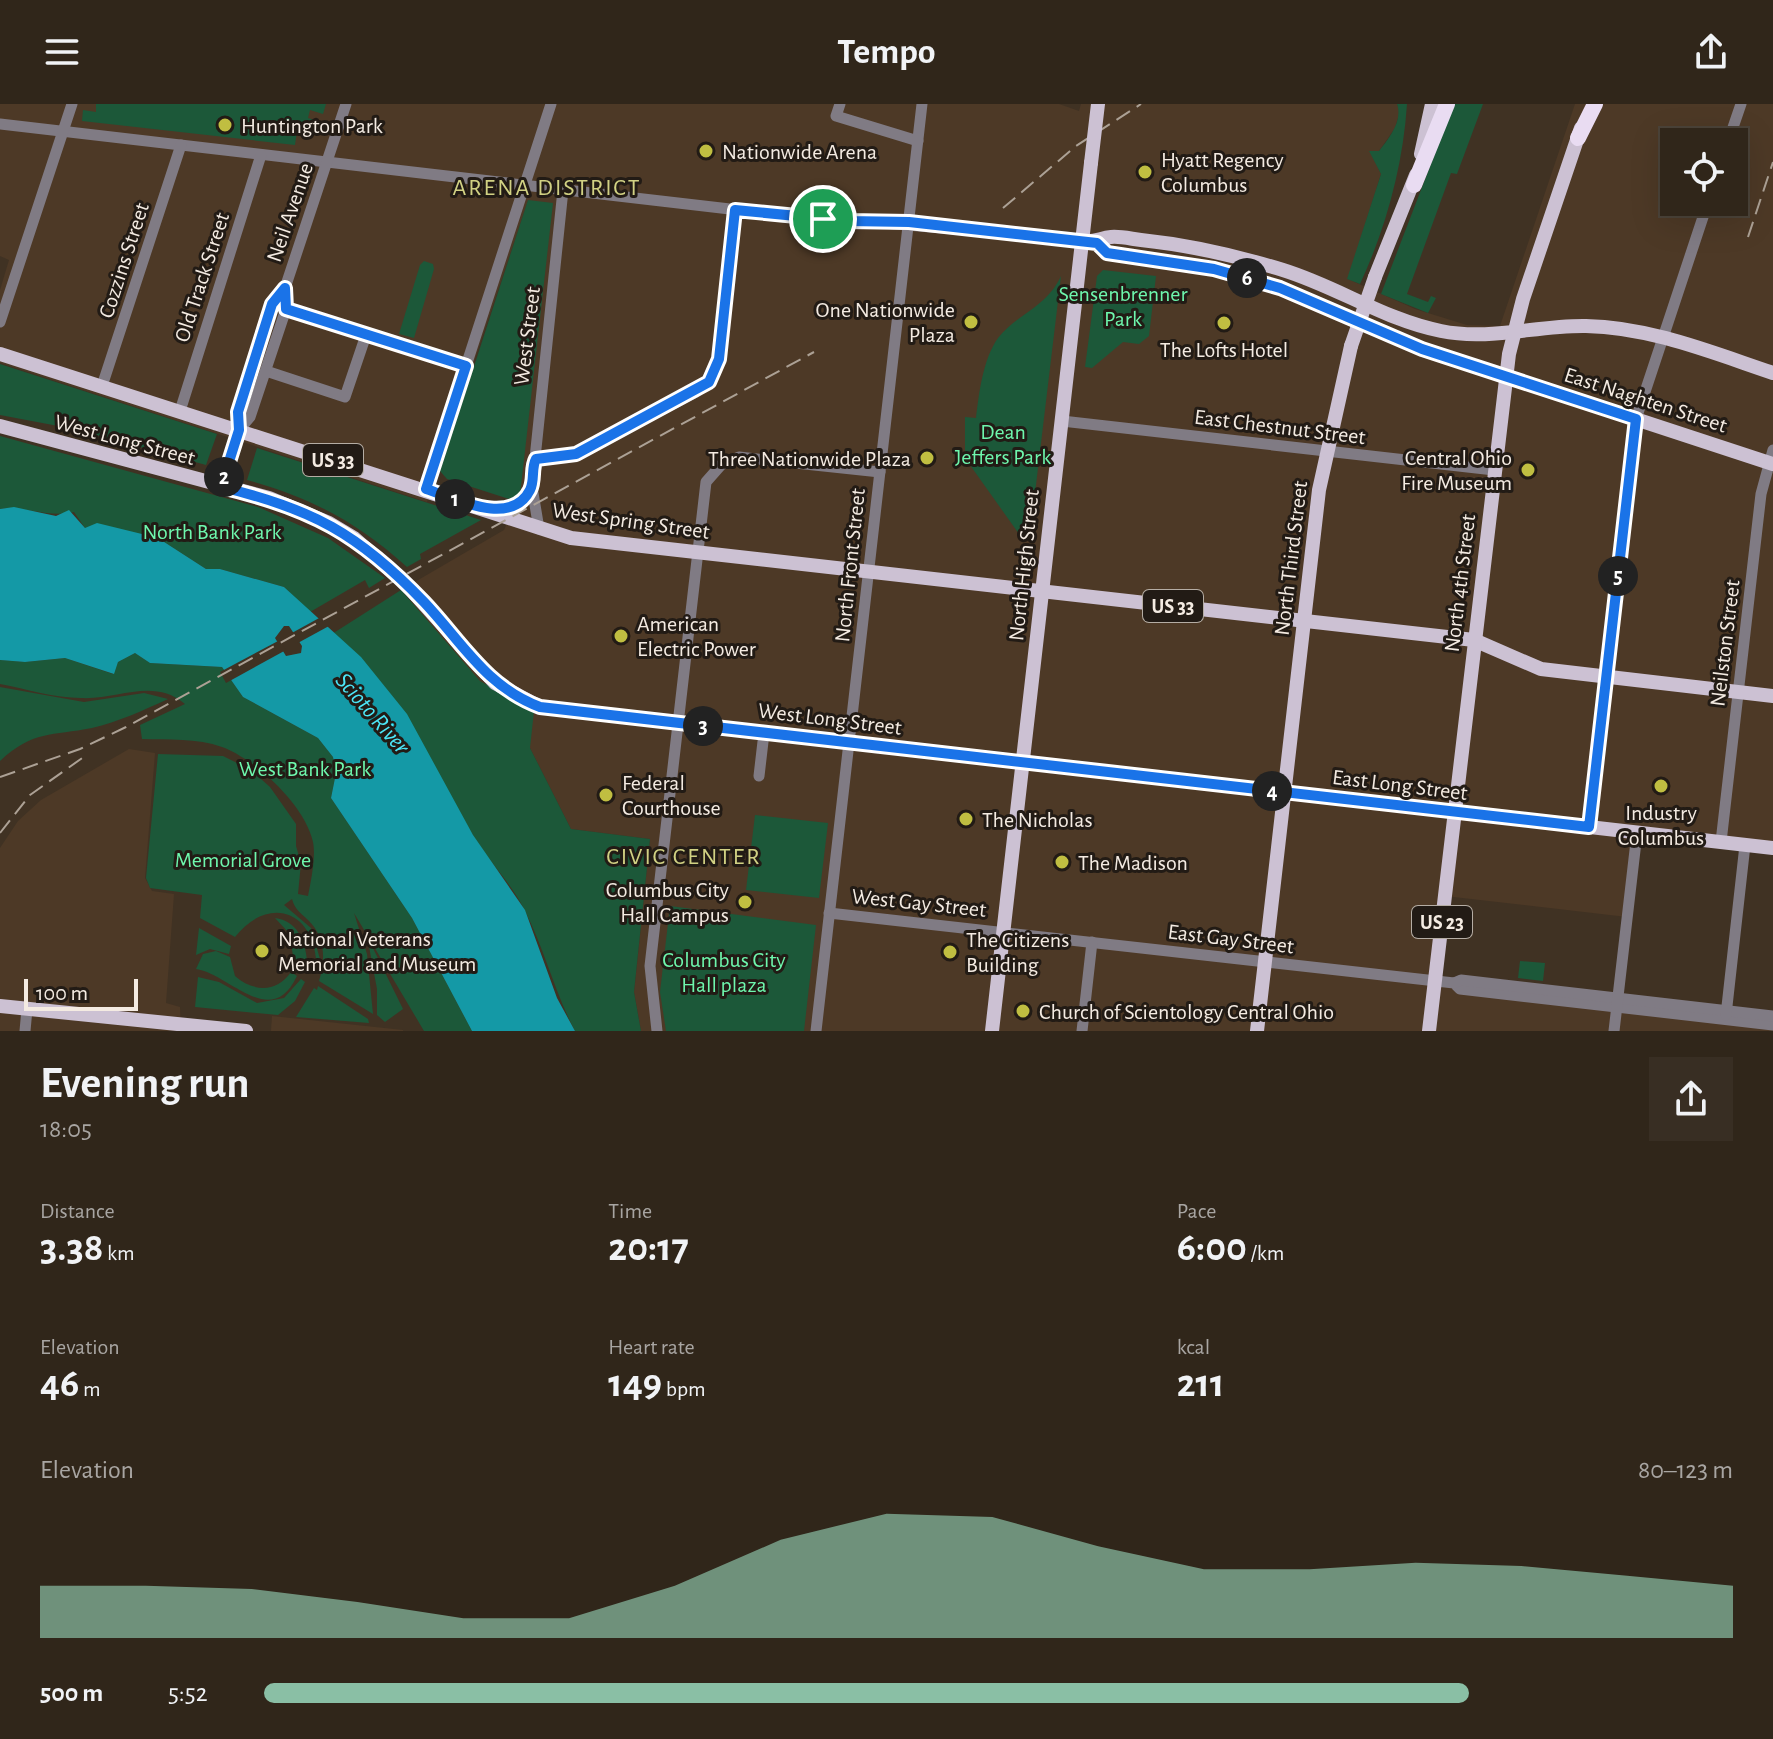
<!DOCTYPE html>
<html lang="en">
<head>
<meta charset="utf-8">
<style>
  :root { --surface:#30261a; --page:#382e23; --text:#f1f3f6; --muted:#a8a5a2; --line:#4b4339; --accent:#8abfa5 }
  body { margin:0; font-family:"Alegreya Sans",sans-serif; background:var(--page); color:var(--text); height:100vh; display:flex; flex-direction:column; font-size:30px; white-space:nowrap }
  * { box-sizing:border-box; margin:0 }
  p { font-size:26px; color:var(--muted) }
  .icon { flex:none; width:44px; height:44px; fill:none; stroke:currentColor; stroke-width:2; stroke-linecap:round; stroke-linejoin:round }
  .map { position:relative; height:927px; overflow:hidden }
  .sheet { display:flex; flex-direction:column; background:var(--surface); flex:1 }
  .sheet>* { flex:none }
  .tools { position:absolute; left:1660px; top:24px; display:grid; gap:16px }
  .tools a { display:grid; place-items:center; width:88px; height:88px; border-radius:0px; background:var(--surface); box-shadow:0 8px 32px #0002,0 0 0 2px var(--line); font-size:40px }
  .scale { position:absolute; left:24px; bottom:20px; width:114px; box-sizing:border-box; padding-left:8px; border:4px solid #f4ebe2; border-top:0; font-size:22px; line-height:28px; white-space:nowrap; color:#f4ebe2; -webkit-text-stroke:6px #221b15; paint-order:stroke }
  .pin { position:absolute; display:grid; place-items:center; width:68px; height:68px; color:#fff; margin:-34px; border:4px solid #fff; border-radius:50%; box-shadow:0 2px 8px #0007 }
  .km { position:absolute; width:40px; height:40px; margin:-20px; border-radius:50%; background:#222; color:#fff; font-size:22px; line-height:40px; text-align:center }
  .round { display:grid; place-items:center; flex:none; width:84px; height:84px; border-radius:0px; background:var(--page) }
  .summary { display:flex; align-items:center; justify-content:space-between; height:136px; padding:0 40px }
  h1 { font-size:44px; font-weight:700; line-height:60px }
  .figures { display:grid; grid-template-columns:repeat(3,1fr); gap:12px; height:136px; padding:8px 40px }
  .figures div { display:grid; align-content:center }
  .figures b { font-size:40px; font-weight:700 }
  .figures small { font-size:22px; font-weight:400 }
  .figures p { font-size:22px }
  .chart { height:224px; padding:16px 40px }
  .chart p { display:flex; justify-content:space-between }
  .chart svg { width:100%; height:144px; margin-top:8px; fill:var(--accent); opacity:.7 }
  ul { padding:0 40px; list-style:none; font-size:26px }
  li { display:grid; grid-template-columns:128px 96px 1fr; align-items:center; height:60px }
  li i { height:20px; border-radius:10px; background:var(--accent) }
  header { display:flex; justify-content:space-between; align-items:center; height:104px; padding:0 40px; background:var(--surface); font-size:36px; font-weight:700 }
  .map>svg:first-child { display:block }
</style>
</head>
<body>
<header><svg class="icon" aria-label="menu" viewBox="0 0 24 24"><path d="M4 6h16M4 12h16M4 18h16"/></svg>Tempo<svg class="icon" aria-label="share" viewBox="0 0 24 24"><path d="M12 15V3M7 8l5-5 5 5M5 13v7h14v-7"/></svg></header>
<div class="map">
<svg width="1773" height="927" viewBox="0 0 1773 927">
  <rect width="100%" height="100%" fill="#403223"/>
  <!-- built -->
  <g fill="#4d3926" fill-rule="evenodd">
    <path d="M0 0H1059L1079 7 1081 0H1397L1400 7 1395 24 1379 47H1370L1381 70 1348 175 1415 205 1467 221 1500 222 1575 0H1773V744L1637 729 1627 813 1445 792 1436 877 1773 920V927H641L634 888 650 735 571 725 530 644 518 601 480 578 401 486 504 426 520 391 528 97 427 398 0 259V186L9 156 0 152ZM1674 38H1734V98H1674Z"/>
    <path d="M129 645 155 649 145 774 152 787 174 790 166 899 180 903 181 927H0V744L18 717 41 696Z"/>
    <path d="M272 912 403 926V927H271Z"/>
  </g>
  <!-- green -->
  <g fill="#1c5839">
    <path d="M96 0H326L323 10 310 6 308 14 314 16 311 25 297 27 295 41 82 17 83 6 96 8Z"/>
    <path d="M1397 0H1407C1403 62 1386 124 1360 180L1347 175 1381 70 1369 47H1379C1389 34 1403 17 1397 0Z"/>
    <path d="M1454 0H1483L1457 70 1451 69 1407 190 1428 198 1431 192 1436 194 1428 209 1381 190Z"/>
    <path d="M528 96 553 99 520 391 509 395 447 375 440 367Z"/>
    <path d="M424 157 433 160 434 165 414 234 399 230 420 161Z"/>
    <path d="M1103 166 1156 172 1149 232 1139 240 1123 238 1092 264 1085 263 1097 172Z"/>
    <path d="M1061 172 1030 431 1019 430 965 354V313L976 314C979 289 983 255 998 234 1018 209 1046 204 1061 172Z"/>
    <path d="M0 260 217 330 206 361 74 325 0 311Z"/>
    <path d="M0 332 258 403 328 434 385 474 369 484 365 476 310 508 284 483 220 465H206L158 434 85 424 74 408C48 414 26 402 0 405Z"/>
    <path d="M257 344 481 416 420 450 421 455 407 463C357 418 312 394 247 376Z"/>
    <path d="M401 486 480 577 534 607 530 644 571 725 650 735 634 888 641 927H575C555 889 545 847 526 809 513 781 490 759 474 733 426 655 407 590 332 530Z"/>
    <path d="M135 549 150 559 222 563 243 593 318 634 333 653 336 669 331 694 412 814 472 927H424L354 809 367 850 373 910 319 877C326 855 325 832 308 816 300 808 295 806 292 795L284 801 311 824 320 855H316C311 804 266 793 235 833L200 814 202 791 150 784 146 774 158 650 223 652 251 666 270 683 296 720V742L301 759 298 790 308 792C311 777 316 753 313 738 305 701 255 655 222 643 197 634 168 636 142 635L140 621 185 600C153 573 118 596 81 594 54 594 27 585 0 580V556L25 558 65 554 113 570 118 558Z"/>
    <path d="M0 583 84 598 144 589 168 595C144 606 118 618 92 624 52 632 33 626 0 657Z"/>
    <path d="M755 711 828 719 819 794 746 786Z"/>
    <path d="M670 802 816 821 804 927H666L660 888Z"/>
    <path d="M275 814C297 817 305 836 307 856L294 857 289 829Z"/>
    <path d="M199 824 231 842 229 850 210 845 196 851Z"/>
    <path d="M367 832 403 905 385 918 377 911V885Z"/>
    <path d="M216 847 230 853 235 872C253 888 277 889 291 868L297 872C271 927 230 870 196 865L203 850Z"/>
    <path d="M1520 857 1545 859 1543 877 1518 874Z"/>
    <path d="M198 873 219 878 257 899 284 894 301 875 305 878 295 897 278 911 195 903Z"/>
    <path d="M318 882 368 915 369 919 296 913 314 884 317 886Z"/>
  </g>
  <!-- water -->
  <path fill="#1499a6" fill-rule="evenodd" d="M14 403 56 412 69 406 85 424 97 419 146 431 158 434 206 465H220L284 483 361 553 407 610 473 731 525 806 557 894 575 927H472L412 814 331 694 336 669 333 653 318 634 243 593 222 563 150 559 135 549 118 558 114 570 65 554 25 558 0 556V405ZM284 522H289L302 542 301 549 286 552 275 534Z"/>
  <!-- pier -->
  <g fill="#403223">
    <path d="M321 513 329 522 296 540 290 530Z"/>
    <path d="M280 536 286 546 226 579 220 568Z"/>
  </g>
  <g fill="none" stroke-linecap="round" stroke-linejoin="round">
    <!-- minor -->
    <g stroke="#807b84" stroke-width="11">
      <path d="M840 0 836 12 918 37"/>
      <path d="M0 20 747 107C859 118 970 125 1082 137"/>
      <path d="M1728 38 1741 0"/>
      <path d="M286 205 466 262"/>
      <path d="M0 218 72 0"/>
      <path d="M266 267 345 293 366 231"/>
      <path d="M102 282 181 41"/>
      <path d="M180 307 261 51"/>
      <path d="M1062 317 1494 366"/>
      <path d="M239 326 238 308 272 200 285 184 346 0"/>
      <path d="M533 358 541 353 576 350 696 288 713 272 719 255 735 106"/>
      <path d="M221 383 239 326 250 313 286 205 285 184"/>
      <path d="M532 383 539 425"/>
      <path d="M426 385 551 0"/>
      <path d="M488 405C510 403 520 402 532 383L563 86"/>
      <path d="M759 672 764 629"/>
      <path d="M1589 723 1636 315 1708 98"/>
      <path d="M1721 738 1761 390 1773 346"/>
      <path d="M829 809 1454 879 1460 885 1773 921"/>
      <path d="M1454 879 1461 876 1773 912"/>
      <path d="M1726 911 1745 741"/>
      <path d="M25 927 27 905"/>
      <path d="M657 927 650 862 706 378 721 361 739 353 880 368"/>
      <path d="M816 927 922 0"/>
      <path d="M1082 927 1092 838"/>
      <path d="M1614 927 1637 729"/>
    </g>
    <!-- major -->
    <g stroke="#ccc1d3" stroke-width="14">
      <path d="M1421 50 1432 0"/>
      <path d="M1082 137C1095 139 1100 134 1111 133 1120 132 1132 135 1141 136 1189 141 1237 152 1283 166 1338 183 1385 216 1441 227 1490 237 1537 221 1586 222 1650 223 1713 249 1773 269"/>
      <path d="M1097 139 1107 149 1214 165 1280 184 1422 245 1773 360"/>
      <path d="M1375 173 1416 71"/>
      <path d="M0 250 571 434 1474 536 1541 565 1773 592"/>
      <path d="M0 322 269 394 329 419 354 434 404 478 495 579 540 603 1773 744"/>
      <path d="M0 902 246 927"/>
      <path d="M992 927 1091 59"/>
      <path d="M1257 927 1319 386 1351 242"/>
      <path d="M1429 927 1509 250 1523 195 1581 24"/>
    </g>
    <!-- highway -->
    <g stroke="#e9dcf2" stroke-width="16">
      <path d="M1578 34 1595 0"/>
      <path d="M1414 81 1447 0"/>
    </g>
    <!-- rail -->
    <g stroke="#aca195" stroke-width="2" stroke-dasharray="16 8" stroke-linecap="butt">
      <path d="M1003 104 1076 42 1141 0"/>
      <path d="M1748 133 1773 58"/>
      <path d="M0 673 80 645 126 623 814 248"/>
      <path d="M0 729 30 691 85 652"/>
    </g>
    <!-- major-bridge -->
    <g stroke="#ccc1d3" stroke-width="14">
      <path d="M1091 59 1098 0"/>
      <path d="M1351 242 1375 173"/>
    </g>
  </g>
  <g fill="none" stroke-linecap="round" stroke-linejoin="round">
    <defs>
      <path id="route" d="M735 106 848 117 909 118 1097 139 1107 149 1214 165 1280 184 1422 245 1636 315 1589 723 540 603C486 583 461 537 424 498 359 430 311 404 221 383L239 326 238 308 272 200 285 184 286 205 466 262 426 385C454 394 511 424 530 386 535 376 531 364 536 355L576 350 709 278 719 255Z"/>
    </defs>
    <!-- route casing -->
    <use href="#route" stroke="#fff" stroke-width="16"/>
    <!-- route -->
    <use href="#route" stroke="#1a73e8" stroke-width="10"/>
  </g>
  <!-- markers -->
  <g fill="#c0be41" stroke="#221b15" stroke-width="3">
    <circle cx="225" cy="21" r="8"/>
    <circle cx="706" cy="47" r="8"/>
    <circle cx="1145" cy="68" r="8"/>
    <circle cx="971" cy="218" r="8"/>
    <circle cx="1224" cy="219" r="8"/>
    <circle cx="927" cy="354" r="8"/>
    <circle cx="1528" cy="366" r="8"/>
    <circle cx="621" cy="532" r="8"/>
    <circle cx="1661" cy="682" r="8"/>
    <circle cx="606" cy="691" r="8"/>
    <circle cx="966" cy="715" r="8"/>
    <circle cx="1062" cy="758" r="8"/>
    <circle cx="745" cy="798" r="8"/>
    <circle cx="262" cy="847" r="8"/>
    <circle cx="950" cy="848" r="8"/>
    <circle cx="1023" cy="907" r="8"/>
  </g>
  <g text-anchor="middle" stroke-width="6" stroke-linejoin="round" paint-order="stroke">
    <!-- shield labels -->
    <g fill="#221b15" stroke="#b5ada4" stroke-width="2">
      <rect x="303" y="340" width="60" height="32" rx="6"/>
      <rect x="1143" y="486" width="60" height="32" rx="6"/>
      <rect x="1412" y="802" width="60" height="32" rx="6"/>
    </g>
    <g font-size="20" font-weight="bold" fill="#f4ebe2">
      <text x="333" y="363">US 33</text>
      <text x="1173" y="509">US 33</text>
      <text x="1442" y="825">US 23</text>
    </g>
    <!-- poi labels -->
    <g font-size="22" fill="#f4ebe2" stroke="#221b15" text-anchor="start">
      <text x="241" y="29">Huntington Park</text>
      <text x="722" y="55">Nationwide Arena</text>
      <text x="1161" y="63">Hyatt Regency<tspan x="1161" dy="25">Columbus</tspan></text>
      <text x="955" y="213" text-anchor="end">One Nationwide<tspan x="955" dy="25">Plaza</tspan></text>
      <text x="1224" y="253" text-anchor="middle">The Lofts Hotel</text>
      <text x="1512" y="361" text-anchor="end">Central Ohio<tspan x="1512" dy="25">Fire Museum</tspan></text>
      <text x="911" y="362" text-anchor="end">Three Nationwide Plaza</text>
      <text x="637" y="527">American<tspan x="637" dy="25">Electric Power</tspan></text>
      <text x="622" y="686">Federal<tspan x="622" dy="25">Courthouse</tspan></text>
      <text x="1661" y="716" text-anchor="middle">Industry<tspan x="1661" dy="25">Columbus</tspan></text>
      <text x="982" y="723">The Nicholas</text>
      <text x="1078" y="766">The Madison</text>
      <text x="729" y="793" text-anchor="end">Columbus City<tspan x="729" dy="25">Hall Campus</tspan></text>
      <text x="278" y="842">National Veterans<tspan x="278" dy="25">Memorial and Museum</tspan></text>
      <text x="966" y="843">The Citizens<tspan x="966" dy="25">Building</tspan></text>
      <text x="1039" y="915">Church of Scientology Central Ohio</text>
    </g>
    <!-- street labels -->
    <g font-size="22" fill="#f4ebe2" stroke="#221b15">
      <text transform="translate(289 108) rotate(-71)" y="8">Neil Avenue</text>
      <text transform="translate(123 156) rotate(-72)" y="8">Cozzins Street</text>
      <text transform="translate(201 173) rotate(-72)" y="8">Old Track Street</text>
      <text transform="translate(526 232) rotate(-83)" y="8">West Street</text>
      <text transform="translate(1646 295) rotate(18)" y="8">East Naghten Street</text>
      <text transform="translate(1280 322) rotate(7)" y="8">East Chestnut Street</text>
      <text transform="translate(125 335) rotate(15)" y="8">West Long Street</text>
      <text transform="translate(631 416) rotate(8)" y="8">West Spring Street</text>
      <text transform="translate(1290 454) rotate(-83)" y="8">North Third Street</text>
      <text transform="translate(849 461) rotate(-84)" y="8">North Front Street</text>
      <text transform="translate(1023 461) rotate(-84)" y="8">North High Street</text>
      <text transform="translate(1459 479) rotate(-83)" y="8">North 4th Street</text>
      <text transform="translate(1724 539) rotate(-83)" y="8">Neilston Street</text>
      <text transform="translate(830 614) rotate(7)" y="8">West Long Street</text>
      <text transform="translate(1400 680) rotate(7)" y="8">East Long Street</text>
      <text transform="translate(919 798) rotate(6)" y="8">West Gay Street</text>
      <text transform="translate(1231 834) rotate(7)" y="8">East Gay Street</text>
    </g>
    <!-- park labels -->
    <g font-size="22" fill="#6ef7ad" stroke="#221b15">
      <text x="1123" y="197">Sensenbrenner<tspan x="1123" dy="25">Park</tspan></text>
      <text x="1003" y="335">Dean<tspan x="1003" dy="25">Jeffers Park</tspan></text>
      <text x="212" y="435">North Bank Park</text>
      <text x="305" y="672">West Bank Park</text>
      <text x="243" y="763">Memorial Grove</text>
      <text x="724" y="863">Columbus City<tspan x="724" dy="25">Hall plaza</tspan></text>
    </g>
    <!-- neighbourhood labels -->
    <g font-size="24" letter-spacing="2" fill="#d1d183" stroke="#221b15">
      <text x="547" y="91">ARENA DISTRICT</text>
      <text x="684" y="760">CIVIC CENTER</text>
    </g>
    <!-- water labels -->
    <g font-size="24" font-style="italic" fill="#4ce6f7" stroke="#221b15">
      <text transform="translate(373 609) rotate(49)" y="8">Scioto River</text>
    </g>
  </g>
</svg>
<div class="tools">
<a><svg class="icon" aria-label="locate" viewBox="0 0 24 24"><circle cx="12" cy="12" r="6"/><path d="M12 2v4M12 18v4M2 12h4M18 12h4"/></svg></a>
</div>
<div class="scale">100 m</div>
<div class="pin" style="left:823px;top:115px;background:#1e9e55"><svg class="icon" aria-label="arrive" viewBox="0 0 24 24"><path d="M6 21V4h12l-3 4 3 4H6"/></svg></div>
<b class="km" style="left:455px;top:395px">1</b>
<b class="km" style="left:224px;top:373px">2</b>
<b class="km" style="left:703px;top:622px">3</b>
<b class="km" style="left:1272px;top:687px">4</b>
<b class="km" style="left:1618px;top:472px">5</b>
<b class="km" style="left:1247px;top:174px">6</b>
</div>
<section class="sheet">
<div class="summary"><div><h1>Evening run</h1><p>18:05</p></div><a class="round"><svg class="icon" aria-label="share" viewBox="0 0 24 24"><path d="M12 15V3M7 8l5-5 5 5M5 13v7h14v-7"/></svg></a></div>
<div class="figures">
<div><p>Distance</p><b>3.38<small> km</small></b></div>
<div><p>Time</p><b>20:17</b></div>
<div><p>Pace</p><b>6:00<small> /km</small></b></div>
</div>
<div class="figures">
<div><p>Elevation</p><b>46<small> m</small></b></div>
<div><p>Heart rate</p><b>149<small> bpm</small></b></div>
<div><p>kcal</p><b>211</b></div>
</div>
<div class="chart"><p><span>Elevation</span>80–123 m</p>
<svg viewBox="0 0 160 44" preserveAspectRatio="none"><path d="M0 44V28L10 28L20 29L30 33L40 38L50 38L60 28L70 14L80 6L90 7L100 16L110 23L120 23L130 21L140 22L150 25L160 28V44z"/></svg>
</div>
<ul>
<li><b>500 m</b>5:52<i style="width:82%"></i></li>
</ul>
</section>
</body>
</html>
